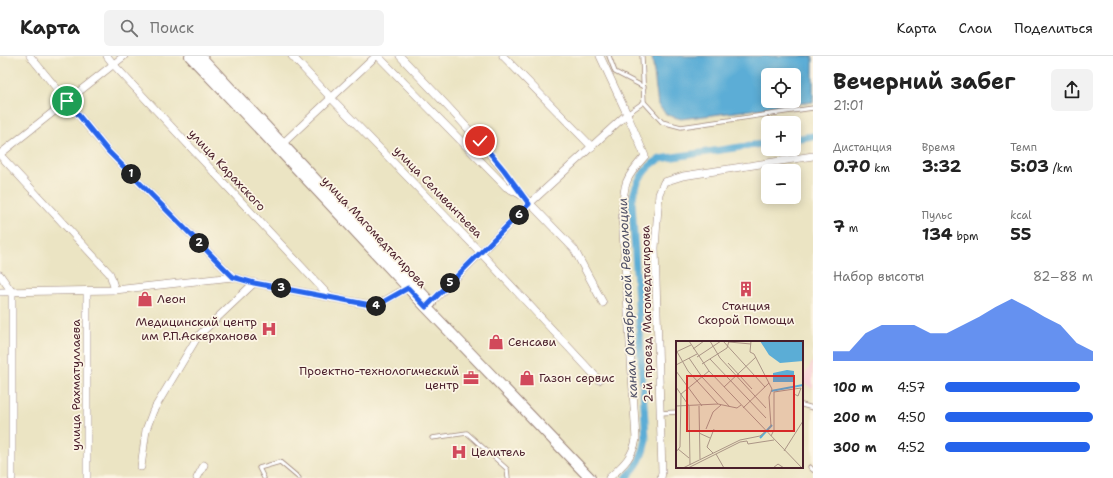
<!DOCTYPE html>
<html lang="ru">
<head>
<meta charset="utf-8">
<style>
  :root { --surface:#fff; --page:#f2f2f2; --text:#222; --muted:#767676; --line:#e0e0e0; --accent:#2563eb }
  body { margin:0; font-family:"Shantell Sans",sans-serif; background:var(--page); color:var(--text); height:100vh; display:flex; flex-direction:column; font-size:15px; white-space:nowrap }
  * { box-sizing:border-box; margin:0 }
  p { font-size:13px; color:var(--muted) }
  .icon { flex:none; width:22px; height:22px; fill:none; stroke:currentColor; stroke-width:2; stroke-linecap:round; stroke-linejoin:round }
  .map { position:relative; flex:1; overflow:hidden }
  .sheet { display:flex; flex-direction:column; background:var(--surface); width:300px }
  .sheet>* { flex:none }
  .tools { position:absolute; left:761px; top:12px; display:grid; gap:8px }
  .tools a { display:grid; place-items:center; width:40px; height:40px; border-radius:6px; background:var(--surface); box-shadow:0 2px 10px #0003; font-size:20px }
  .pin { position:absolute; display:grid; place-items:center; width:34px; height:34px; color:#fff; margin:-17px; border:2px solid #fff; border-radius:50%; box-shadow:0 1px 4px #0007 }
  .km { position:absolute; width:20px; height:20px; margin:-10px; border-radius:50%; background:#222; color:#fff; font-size:11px; line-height:20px; text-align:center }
  .round { display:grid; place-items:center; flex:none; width:42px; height:42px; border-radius:6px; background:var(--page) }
  .headline { display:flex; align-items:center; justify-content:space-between; height:68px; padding:0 20px }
  h1 { font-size:22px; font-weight:700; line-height:30px }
  .metrics { display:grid; grid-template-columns:repeat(3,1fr); gap:6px; height:68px; padding:4px 20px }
  .metrics div { display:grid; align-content:center }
  .metrics b { font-size:17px; font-weight:700 }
  .metrics small { font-size:11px; font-weight:400 }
  .metrics p { font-size:11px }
  .chart { height:112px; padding:8px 20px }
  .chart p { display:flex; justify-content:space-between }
  .chart svg { width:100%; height:72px; margin-top:4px; fill:var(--accent); opacity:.7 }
  ul { padding:0 20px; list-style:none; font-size:13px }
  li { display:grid; grid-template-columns:64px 48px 1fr; align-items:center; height:30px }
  li i { height:10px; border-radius:5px; background:var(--accent) }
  header { display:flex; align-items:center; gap:24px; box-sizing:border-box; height:56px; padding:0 20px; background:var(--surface); border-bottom:1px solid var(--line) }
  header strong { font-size:19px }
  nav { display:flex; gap:22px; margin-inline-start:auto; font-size:14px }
  .search { width:280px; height:36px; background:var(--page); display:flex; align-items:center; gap:10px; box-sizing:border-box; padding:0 14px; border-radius:6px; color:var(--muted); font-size:15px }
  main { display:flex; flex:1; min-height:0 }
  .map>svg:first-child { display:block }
</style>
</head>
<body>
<header>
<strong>Карта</strong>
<div class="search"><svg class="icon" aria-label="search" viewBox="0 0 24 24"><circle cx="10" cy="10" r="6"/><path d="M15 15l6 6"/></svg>Поиск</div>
<nav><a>Карта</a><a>Слои</a><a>Поделиться</a></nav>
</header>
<main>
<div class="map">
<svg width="813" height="422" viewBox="0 0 813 422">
  <rect width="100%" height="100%" fill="#fcf5e5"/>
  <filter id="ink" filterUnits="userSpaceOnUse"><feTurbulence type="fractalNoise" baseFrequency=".025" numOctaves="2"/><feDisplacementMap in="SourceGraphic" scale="8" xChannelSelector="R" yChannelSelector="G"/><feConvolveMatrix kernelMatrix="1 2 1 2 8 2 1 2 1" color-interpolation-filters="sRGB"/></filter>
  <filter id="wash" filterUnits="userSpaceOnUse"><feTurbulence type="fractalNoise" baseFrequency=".012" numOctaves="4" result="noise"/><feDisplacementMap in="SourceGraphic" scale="16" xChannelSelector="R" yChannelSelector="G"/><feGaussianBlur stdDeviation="0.9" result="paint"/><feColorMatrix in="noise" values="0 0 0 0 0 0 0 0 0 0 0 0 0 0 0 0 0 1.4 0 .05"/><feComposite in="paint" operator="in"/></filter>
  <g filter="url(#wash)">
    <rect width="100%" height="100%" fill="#ebe4c3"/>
    <!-- built -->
    <path fill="#f7cfd5" d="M813 305V333L802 326V323Z"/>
    <!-- water -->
    <path fill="#5badd6" stroke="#526680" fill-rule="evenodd" d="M652 0H813V46L681 63 667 59 658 49ZM768 19H794V45H768Z"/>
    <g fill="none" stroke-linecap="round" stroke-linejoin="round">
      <!-- canal -->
      <g stroke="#5badd6" stroke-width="7">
        <path d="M794 83 813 80"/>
        <path d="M626 422C638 409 643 401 646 383L632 146C635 127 643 112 660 103L768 87"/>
      </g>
    </g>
  </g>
  <g filter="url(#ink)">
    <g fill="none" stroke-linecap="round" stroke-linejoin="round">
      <defs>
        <g id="service">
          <path d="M609 0 615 16 644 31"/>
          <path d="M644 46 662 66 681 71 813 52"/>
          <path d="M627 58 644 46 642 0"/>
          <path d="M802 349 813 352"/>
          <path d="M661 357 677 356"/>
          <path d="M432 382 467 377 507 413 508 422"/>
          <path d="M810 411 813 414"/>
          <path d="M264 422 259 412 280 406 299 422"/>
        </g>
        <g id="minor">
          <path d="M30 0 108 95 233 221"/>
          <path d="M107 0 114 9 331 242"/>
          <path d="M292 0 332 43 480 196 599 324"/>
          <path d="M378 0 506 131 523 140 574 193 603 247"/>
          <path d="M400 0C442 45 486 88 521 139"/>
          <path d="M503 0 592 91"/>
          <path d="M600 0 627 58 645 100C623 124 624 129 622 160L636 383C633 401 622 410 609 422"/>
          <path d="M280 90 376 0"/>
          <path d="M0 98 124 0"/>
          <path d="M0 99 110 218 115 234"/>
          <path d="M0 219 12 236V422"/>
          <path d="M0 236 115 234 233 221 254 227 376 250 410 230"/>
          <path d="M428 250 529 148 627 58"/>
          <path d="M141 411 146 374 153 355 198 280 254 227"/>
          <path d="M87 422V235"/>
          <path d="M197 422 204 409"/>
          <path d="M661 422 662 416 655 192 659 138 664 126 683 120 813 100"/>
        </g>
        <g id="primary">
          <path d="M190 0 287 102 426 251 590 422"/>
          <path d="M200 0 431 247"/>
        </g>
      </defs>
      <!-- service casing -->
      <use href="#service" stroke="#9a8277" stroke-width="5"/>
      <!-- minor casing -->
      <use href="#minor" stroke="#9a8277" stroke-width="8"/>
      <!-- primary casing -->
      <use href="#primary" stroke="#9a8277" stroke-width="12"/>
      <!-- service -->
      <use href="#service" stroke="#fff" stroke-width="3.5"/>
      <!-- minor -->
      <use href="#minor" stroke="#fff" stroke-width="7"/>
      <!-- primary -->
      <use href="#primary" stroke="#fff" stroke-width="10"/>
    </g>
  </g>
  <g fill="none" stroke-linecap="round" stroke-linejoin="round" filter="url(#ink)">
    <defs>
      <path id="route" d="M67 45 108 95 233 221 254 227 376 250 408 232 426 251 529 148 504 114 480 85"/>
    </defs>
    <!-- route casing -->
    <use href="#route" stroke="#fff" stroke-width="8"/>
    <!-- route -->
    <use href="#route" stroke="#2563eb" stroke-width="5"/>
  </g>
  <!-- icons -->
  <defs>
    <symbol id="building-bare" viewBox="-9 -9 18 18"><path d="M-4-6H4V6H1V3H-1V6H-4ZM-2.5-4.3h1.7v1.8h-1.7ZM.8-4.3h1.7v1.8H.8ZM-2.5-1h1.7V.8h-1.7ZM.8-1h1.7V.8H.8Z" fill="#d1495b" stroke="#fcf5e5" stroke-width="2.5" paint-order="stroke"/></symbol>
    <symbol id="shop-bare" viewBox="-9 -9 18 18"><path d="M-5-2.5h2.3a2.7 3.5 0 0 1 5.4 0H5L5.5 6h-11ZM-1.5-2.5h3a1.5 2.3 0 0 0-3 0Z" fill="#d1495b" stroke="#fcf5e5" stroke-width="2.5" paint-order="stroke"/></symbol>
    <symbol id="hospital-bare" viewBox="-9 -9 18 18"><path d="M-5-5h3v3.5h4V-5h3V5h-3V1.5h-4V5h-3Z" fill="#d1495b" stroke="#fcf5e5" stroke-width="2.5" paint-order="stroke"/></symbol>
    <symbol id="office-bare" viewBox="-9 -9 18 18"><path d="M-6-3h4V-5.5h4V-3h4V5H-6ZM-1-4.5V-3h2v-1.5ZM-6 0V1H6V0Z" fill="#d1495b" stroke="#fcf5e5" stroke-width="2.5" paint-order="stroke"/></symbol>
  </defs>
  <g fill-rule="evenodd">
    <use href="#building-bare" x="735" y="222" width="22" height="22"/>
    <use href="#shop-bare" x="134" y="232" width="22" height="22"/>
    <use href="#hospital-bare" x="258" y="262" width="22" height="22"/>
    <use href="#shop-bare" x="485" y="275" width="22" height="22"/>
    <use href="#office-bare" x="460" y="311" width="22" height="22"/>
    <use href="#shop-bare" x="516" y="311" width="22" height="22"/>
    <use href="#hospital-bare" x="448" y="385" width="22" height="22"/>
  </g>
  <g text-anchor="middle" stroke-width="3.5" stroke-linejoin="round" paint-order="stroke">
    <!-- street labels -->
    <g font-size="12" fill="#4a1f2b" stroke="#fcf5e5">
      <text transform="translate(227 114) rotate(47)" y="4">улица Карахского</text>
      <text transform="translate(438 136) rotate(46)" y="4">улица Селивантьева</text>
      <text transform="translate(374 176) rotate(47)" y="4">улица Магомедтагирова</text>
      <text transform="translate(647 258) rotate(-91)" y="4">2-й проезд Магомедтагирова</text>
      <text transform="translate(76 329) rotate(-90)" y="4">улица Рахматуллаева</text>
    </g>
    <!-- poi labels -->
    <g font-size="12" fill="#4a1f2b" stroke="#fcf5e5" text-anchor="start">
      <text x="157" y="247">Леон</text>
      <text x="746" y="254" text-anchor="middle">Станция<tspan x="746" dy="14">Скорой Помощи</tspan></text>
      <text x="257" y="270" text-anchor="end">Медицинский центр<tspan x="257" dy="14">им Р.П.Аскерханова</tspan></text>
      <text x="508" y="290">Сенсави</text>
      <text x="459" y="319" text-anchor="end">Проектно-технологический<tspan x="459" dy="14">центр</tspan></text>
      <text x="539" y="326">Газон сервис</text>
      <text x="471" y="400">Целитель</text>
    </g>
    <!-- water labels -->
    <g font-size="13" font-style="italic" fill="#505167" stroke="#fcf5e5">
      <text transform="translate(627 242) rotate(-93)" y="5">канал Октябрьской Революции</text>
    </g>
  </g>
  <!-- overview -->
  <g transform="translate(676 285)">
    <rect width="127" height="127" fill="#ebe4c3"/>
    <path d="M84 0H127V20L104 22 93 14ZM111 29 118 30V41H97V32Z" fill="#5badd6"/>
    <path fill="none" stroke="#5badd6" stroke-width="2" d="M95 50 127 44M84 97 96 84"/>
    <path fill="none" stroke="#ab9586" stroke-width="1" d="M13 0 33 30 126 127M34 0 44 17 90 67M47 0 89 46M75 0 74 11 78 13 96 48 93 56 95 85 91 90M53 1 75 3M17 8 28 0M0 9 12 30 42 63M0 11 15 4M21 16 45 0M13 17 26 36 54 66M34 18 90 77M52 22 76 48M26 23 51 7 53 0M0 24 21 13M0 30 26 65M0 46 13 65 14 124M48 46 80 16M0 65 42 63 61 67 65 64M23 65 24 118M67 67 93 42M30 88 37 71 45 64M23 92 34 97M95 95 98 89V51L125 47 122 55 118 53M2 108 13 117M108 110 127 80M0 111 4 106 5 53 33 30M37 112 31 106 38 88M40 113 48 127M7 127 64 99 84 95 90 90M12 127 64 101 71 100 72 103 98 99M97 127 102 123 108 127"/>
    <path fill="#d62828" fill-opacity="0.15" stroke="#d62828" stroke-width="2" d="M11 35H118V90H11Z"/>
    <rect width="127" height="127" fill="none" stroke="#4a1f2b" stroke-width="2"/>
  </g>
</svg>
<div class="tools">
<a><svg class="icon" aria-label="locate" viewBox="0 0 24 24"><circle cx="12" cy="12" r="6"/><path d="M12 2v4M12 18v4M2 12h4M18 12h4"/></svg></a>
<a>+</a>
<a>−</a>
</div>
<div class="pin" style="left:67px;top:45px;background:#1e9e55"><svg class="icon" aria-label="arrive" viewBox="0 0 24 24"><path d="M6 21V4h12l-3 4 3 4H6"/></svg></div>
<div class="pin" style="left:480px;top:85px;background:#d93025"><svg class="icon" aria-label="check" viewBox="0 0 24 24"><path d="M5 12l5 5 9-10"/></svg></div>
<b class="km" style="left:131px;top:118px">1</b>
<b class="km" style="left:199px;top:187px">2</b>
<b class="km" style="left:281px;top:232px">3</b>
<b class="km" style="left:376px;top:250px">4</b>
<b class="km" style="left:450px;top:227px">5</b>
<b class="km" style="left:519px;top:159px">6</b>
</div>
<section class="sheet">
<div class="headline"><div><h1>Вечерний забег</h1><p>21:01</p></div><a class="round"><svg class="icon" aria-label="share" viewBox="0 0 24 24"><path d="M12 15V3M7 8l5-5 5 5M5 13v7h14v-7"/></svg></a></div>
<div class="metrics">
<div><p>Дистанция</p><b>0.70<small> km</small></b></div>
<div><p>Время</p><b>3:32</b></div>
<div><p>Темп</p><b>5:03<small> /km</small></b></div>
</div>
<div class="metrics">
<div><b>7<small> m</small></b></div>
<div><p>Пульс</p><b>134<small> bpm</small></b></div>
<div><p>kcal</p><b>55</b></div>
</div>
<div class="chart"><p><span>Набор высоты</span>82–88 m</p>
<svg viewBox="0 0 160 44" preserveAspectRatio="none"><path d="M0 44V38L10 38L20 27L30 22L40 22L50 22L60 27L70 27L80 22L90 17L100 11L110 6L120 11L130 17L140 22L150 33L160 38V44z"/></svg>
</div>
<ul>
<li><b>100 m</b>4:57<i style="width:91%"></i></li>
<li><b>200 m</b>4:50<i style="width:100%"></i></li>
<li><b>300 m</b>4:52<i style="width:98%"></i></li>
</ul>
</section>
</main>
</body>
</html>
